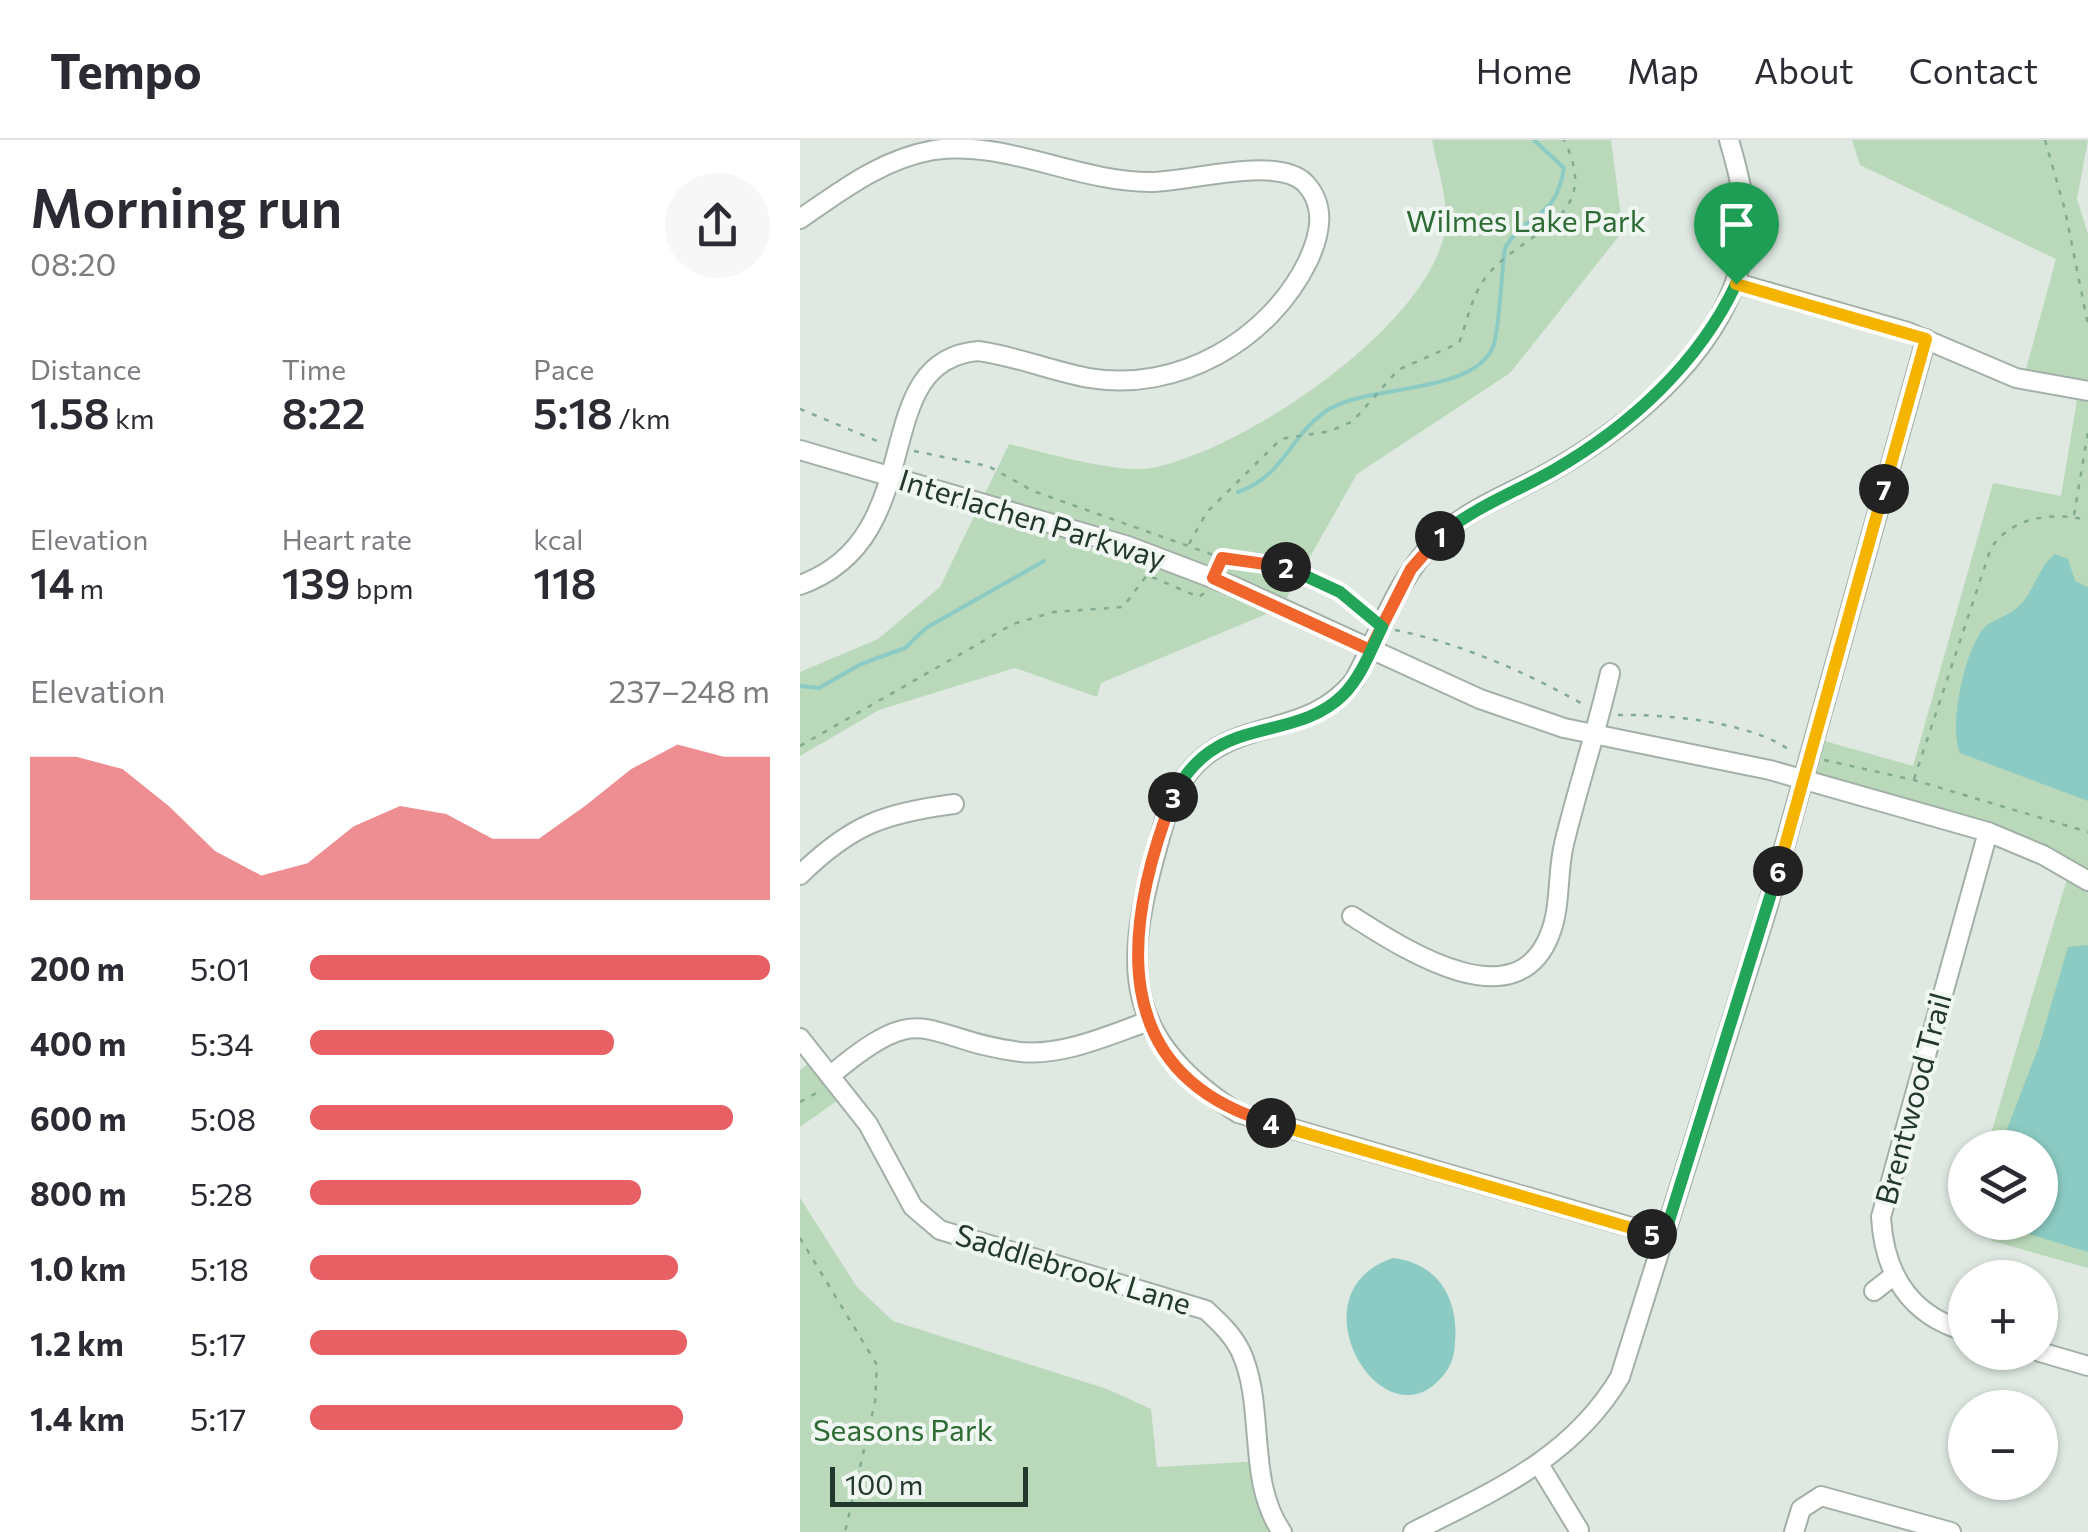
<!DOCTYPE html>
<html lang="en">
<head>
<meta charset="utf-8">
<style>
  :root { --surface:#fff; --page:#f7f7f7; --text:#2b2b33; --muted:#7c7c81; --line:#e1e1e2; --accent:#e85f64 }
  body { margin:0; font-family:Commissioner,sans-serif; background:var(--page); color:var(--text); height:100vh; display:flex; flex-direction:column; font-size:38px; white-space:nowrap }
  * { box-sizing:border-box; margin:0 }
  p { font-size:32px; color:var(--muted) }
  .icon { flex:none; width:55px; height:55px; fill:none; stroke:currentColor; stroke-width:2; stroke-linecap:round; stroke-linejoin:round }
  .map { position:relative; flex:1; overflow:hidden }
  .drawer { display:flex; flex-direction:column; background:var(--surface); width:800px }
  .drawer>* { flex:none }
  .fabs { position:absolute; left:1148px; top:990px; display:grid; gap:20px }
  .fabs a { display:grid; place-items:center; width:110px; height:110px; border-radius:50%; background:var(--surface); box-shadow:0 2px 8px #0004; font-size:50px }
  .scale { position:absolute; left:30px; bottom:25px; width:198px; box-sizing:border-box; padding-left:10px; border:5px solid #22382c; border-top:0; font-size:28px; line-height:35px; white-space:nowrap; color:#22382c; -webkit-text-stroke:8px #f0f6f1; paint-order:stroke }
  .pin { position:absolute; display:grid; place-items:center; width:85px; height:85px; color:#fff; margin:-102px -42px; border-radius:50% 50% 50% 0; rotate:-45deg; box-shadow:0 0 10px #0007 }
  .pin .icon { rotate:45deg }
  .km { position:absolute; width:50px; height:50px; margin:-25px; border-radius:50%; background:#222; color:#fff; font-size:28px; line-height:50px; text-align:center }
  .round { display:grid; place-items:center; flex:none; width:105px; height:105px; border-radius:52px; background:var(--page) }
  .head { display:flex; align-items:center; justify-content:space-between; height:170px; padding:0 30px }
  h1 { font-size:55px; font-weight:600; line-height:75px }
  .figures { display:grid; grid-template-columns:repeat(3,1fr); gap:15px; height:170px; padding:10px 30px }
  .figures div { display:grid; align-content:center }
  .figures b { font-size:42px; font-weight:600 }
  .figures small { font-size:28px; font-weight:400 }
  .figures p { font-size:28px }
  .chart { height:280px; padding:20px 30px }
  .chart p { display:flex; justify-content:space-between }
  .chart svg { width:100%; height:180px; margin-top:10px; fill:var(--accent); opacity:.7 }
  ul { padding:0 30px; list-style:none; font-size:32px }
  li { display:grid; grid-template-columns:160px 120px 1fr; align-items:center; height:75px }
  li i { height:25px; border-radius:12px; background:var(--accent) }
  header { display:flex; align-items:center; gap:60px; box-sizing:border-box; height:140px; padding:0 50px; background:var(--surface); border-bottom:2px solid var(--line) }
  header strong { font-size:48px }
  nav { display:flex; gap:55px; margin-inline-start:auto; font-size:35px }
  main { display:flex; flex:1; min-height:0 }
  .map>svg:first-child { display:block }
</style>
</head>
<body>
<header>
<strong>Tempo</strong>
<nav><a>Home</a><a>Map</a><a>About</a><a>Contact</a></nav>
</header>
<main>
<section class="drawer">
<div class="head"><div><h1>Morning run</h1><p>08:20</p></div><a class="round"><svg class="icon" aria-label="share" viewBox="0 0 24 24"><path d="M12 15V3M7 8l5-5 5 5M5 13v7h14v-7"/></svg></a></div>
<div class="figures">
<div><p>Distance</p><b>1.58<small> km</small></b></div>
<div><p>Time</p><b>8:22</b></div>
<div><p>Pace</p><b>5:18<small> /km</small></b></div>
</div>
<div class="figures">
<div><p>Elevation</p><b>14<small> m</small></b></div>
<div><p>Heart rate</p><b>139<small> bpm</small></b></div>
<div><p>kcal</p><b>118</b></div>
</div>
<div class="chart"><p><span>Elevation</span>237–248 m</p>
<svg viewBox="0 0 160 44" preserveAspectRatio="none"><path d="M0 44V9L10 9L20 12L30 21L40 32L50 38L60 35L70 26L80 21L90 23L100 29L110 29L120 21L130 12L140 6L150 9L160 9V44z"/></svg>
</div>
<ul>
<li><b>200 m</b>5:01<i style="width:100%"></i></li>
<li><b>400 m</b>5:34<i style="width:66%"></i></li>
<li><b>600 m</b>5:08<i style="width:92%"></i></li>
<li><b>800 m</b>5:28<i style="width:72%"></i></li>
<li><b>1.0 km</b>5:18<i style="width:80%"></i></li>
<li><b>1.2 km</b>5:17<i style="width:82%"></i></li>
<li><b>1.4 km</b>5:17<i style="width:81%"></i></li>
</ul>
</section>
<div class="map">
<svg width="1288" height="1392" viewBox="0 0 1288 1392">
  <rect width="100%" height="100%" fill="#dfe9e2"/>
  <!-- green -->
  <g fill="#bad9ba">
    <path d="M632 0H811L823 91 710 233 557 334 481 468 301 543 297 557 215 528 79 570 0 616V532L78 499 140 447 209 304C244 312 318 334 352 328 444 310 627 188 645 91 650 64 637 27 632 0Z"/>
    <path d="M1052 0H1288L1277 59 1288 94V241L1226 229 1256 119 1060 25Z"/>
    <path d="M1277 260 1288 261V1128L1192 1101 1175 1083 1240 1082V1008L1187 1007 1270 729 1003 640 1014 598 1113 626 1193 343 1261 356Z"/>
    <path d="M16 918 45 955 0 987V930Z"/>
    <path d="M0 1058 57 1147 93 1181 307 1249 351 1269 357 1327 461 1321 482 1392H0Z"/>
  </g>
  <!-- water -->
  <g fill="#8bcbc3">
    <path d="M1255 414 1268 419 1275 441 1288 447V661L1160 613C1148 587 1165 506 1186 486 1196 478 1211 475 1220 465 1234 451 1239 426 1255 414Z"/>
    <path d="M1288 805V1112L1192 1083 1240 1082V1008L1200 1007 1239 906 1268 807Z"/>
    <path d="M593 1118C643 1124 661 1165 654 1212 652 1225 645 1235 635 1244 575 1296 494 1150 593 1118Z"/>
  </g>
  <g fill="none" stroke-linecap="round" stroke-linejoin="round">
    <!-- stream -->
    <g stroke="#8bcbc3" stroke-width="4">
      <path d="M438 352C484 336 488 298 526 271 565 244 673 255 693 207 700 189 701 132 705 108 728 69 755 83 764 28L734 0"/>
      <path d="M0 546 19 548 61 524 105 508 126 488 244 421"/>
    </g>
    <defs>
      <g id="minor">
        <path d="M0 79C42 50 82 19 134 10 207 0 277 42 350 42 390 42 477 15 505 43 527 66 520 95 508 121 469 201 377 253 289 238 251 231 216 216 178 211 64 221 134 397 0 445"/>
        <path d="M936 143 1108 192 1216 238 1288 251"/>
        <path d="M0 310 328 406 433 446 680 559 764 588 970 630 1188 692 1243 715 1288 741"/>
        <path d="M0 735C51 685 84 673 154 664"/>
        <path d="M552 776C601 807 716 884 750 794 761 767 757 733 764 704 778 646 797 590 810 533"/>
        <path d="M0 898 68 984 113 1067 140 1090 406 1170C419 1182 433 1195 441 1212 466 1267 446 1341 482 1392"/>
        <path d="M30 936C126 854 121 900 221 912 264 916 309 895 349 881"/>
        <path d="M865 1097 438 973C303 886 330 803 368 669 409 565 498 610 554 541 580 493 598 436 638 398 671 366 716 352 755 329 836 282 932 203 944 104 948 69 939 34 929 0"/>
        <path d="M1074 1151 1092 1137"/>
        <path d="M1165 1191C1109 1175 1084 1132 1081 1077L1188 692"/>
        <path d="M1240 1212 1288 1226"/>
        <path d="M740 1326 779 1390"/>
        <path d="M613 1392C694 1351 772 1318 820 1237L967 769 1126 199"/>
        <path d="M994 1392 1001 1369 1021 1356 1151 1392"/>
      </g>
    </defs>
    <!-- minor casing -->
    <use href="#minor" stroke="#a3b0a8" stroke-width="22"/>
    <!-- path -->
    <g stroke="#82ab93" stroke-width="2.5" stroke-dasharray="5 8" stroke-linecap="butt">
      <path d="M1245 0 1265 70 1288 185"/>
      <path d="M0 269 82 303"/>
      <path d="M114 311 188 326 233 351 422 418 483 425 540 452 567 475"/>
      <path d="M1274 375 1288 292"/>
      <path d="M389 404 407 372 481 299 531 291 553 281 598 230 659 203C669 177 671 154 690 132 730 88 803 78 764 0"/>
      <path d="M595 490C660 503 728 533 786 566"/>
      <path d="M818 575C866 574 954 582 992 612"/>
      <path d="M0 606 213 484 254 472 323 467 347 435 399 457 407 451"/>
      <path d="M1024 620 1114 640 1288 692"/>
      <path d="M1114 639 1191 408C1213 376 1252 372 1288 380"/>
      <path d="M0 962 20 951"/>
      <path d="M0 1098 77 1225 75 1262 45 1392"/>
    </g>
    <!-- minor -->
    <use href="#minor" stroke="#fff" stroke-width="18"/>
  </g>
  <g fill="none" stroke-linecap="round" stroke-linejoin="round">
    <defs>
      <path id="split-1" d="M640 396C674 367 716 352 754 330 830 286 899 223 936 144"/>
      <path id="split-2" d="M486 427 422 418 413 438 570 510 611 429 640 396"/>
      <path id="split-3" d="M373 657C414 571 492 605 543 555 561 537 571 510 582 487L540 452 486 427"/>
      <path id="split-4" d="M373 657C323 787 305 934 471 983"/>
      <path id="split-5" d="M471 983 852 1094"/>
      <path id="split-6" d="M852 1094 864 1097 978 731"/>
      <path id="split-7" d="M978 731 1084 349"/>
      <path id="split-8" d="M936 144 1126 199 1084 349"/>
    </defs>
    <!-- split-1 casing -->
    <use href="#split-1" stroke="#fff" stroke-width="20"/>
    <!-- split-2 casing -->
    <use href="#split-2" stroke="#fff" stroke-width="20"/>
    <!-- split-3 casing -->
    <use href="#split-3" stroke="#fff" stroke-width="20"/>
    <!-- split-4 casing -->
    <use href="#split-4" stroke="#fff" stroke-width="20"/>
    <!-- split-5 casing -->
    <use href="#split-5" stroke="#fff" stroke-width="20"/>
    <!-- split-6 casing -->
    <use href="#split-6" stroke="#fff" stroke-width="20"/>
    <!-- split-7 casing -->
    <use href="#split-7" stroke="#fff" stroke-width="20"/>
    <!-- split-8 casing -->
    <use href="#split-8" stroke="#fff" stroke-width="20"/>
    <!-- split-1 -->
    <use href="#split-1" stroke="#22a559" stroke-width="12"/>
    <!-- split-2 -->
    <use href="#split-2" stroke="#f0652b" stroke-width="12"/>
    <!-- split-3 -->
    <use href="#split-3" stroke="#22a559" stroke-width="12"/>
    <!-- split-4 -->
    <use href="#split-4" stroke="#f0652b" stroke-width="12"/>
    <!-- split-5 -->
    <use href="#split-5" stroke="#f5b400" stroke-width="12"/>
    <!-- split-6 -->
    <use href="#split-6" stroke="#22a559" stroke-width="12"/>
    <!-- split-7 -->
    <use href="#split-7" stroke="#f5b400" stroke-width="12"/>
    <!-- split-8 -->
    <use href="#split-8" stroke="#f5b400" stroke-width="12"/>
  </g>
  <g text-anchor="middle" stroke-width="8" stroke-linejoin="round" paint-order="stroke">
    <!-- park labels -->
    <g font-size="30" fill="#2f6c35" stroke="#f0f6f1">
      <text x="726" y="92">Wilmes Lake Park</text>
      <text x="103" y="1301">Seasons Park</text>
    </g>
    <!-- street labels -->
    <g font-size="30" fill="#22382c" stroke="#f0f6f1">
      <text transform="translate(232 380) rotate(17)" y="10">Interlachen Parkway</text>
      <text transform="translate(1114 959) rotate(-75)" y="10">Brentwood Trail</text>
      <text transform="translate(273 1130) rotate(17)" y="10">Saddlebrook Lane</text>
    </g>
  </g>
</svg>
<div class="fabs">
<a><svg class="icon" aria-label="layers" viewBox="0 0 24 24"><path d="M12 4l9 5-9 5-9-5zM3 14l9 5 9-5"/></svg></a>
<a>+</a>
<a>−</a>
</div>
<div class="scale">100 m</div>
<div class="pin" style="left:936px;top:144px;background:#1e9e55"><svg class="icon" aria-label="arrive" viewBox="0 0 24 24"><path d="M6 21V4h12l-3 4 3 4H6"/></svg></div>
<b class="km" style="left:640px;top:396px">1</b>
<b class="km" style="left:486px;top:427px">2</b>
<b class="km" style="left:373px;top:657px">3</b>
<b class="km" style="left:471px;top:983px">4</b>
<b class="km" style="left:852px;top:1094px">5</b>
<b class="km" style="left:978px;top:731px">6</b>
<b class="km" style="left:1084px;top:349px">7</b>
</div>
</main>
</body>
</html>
